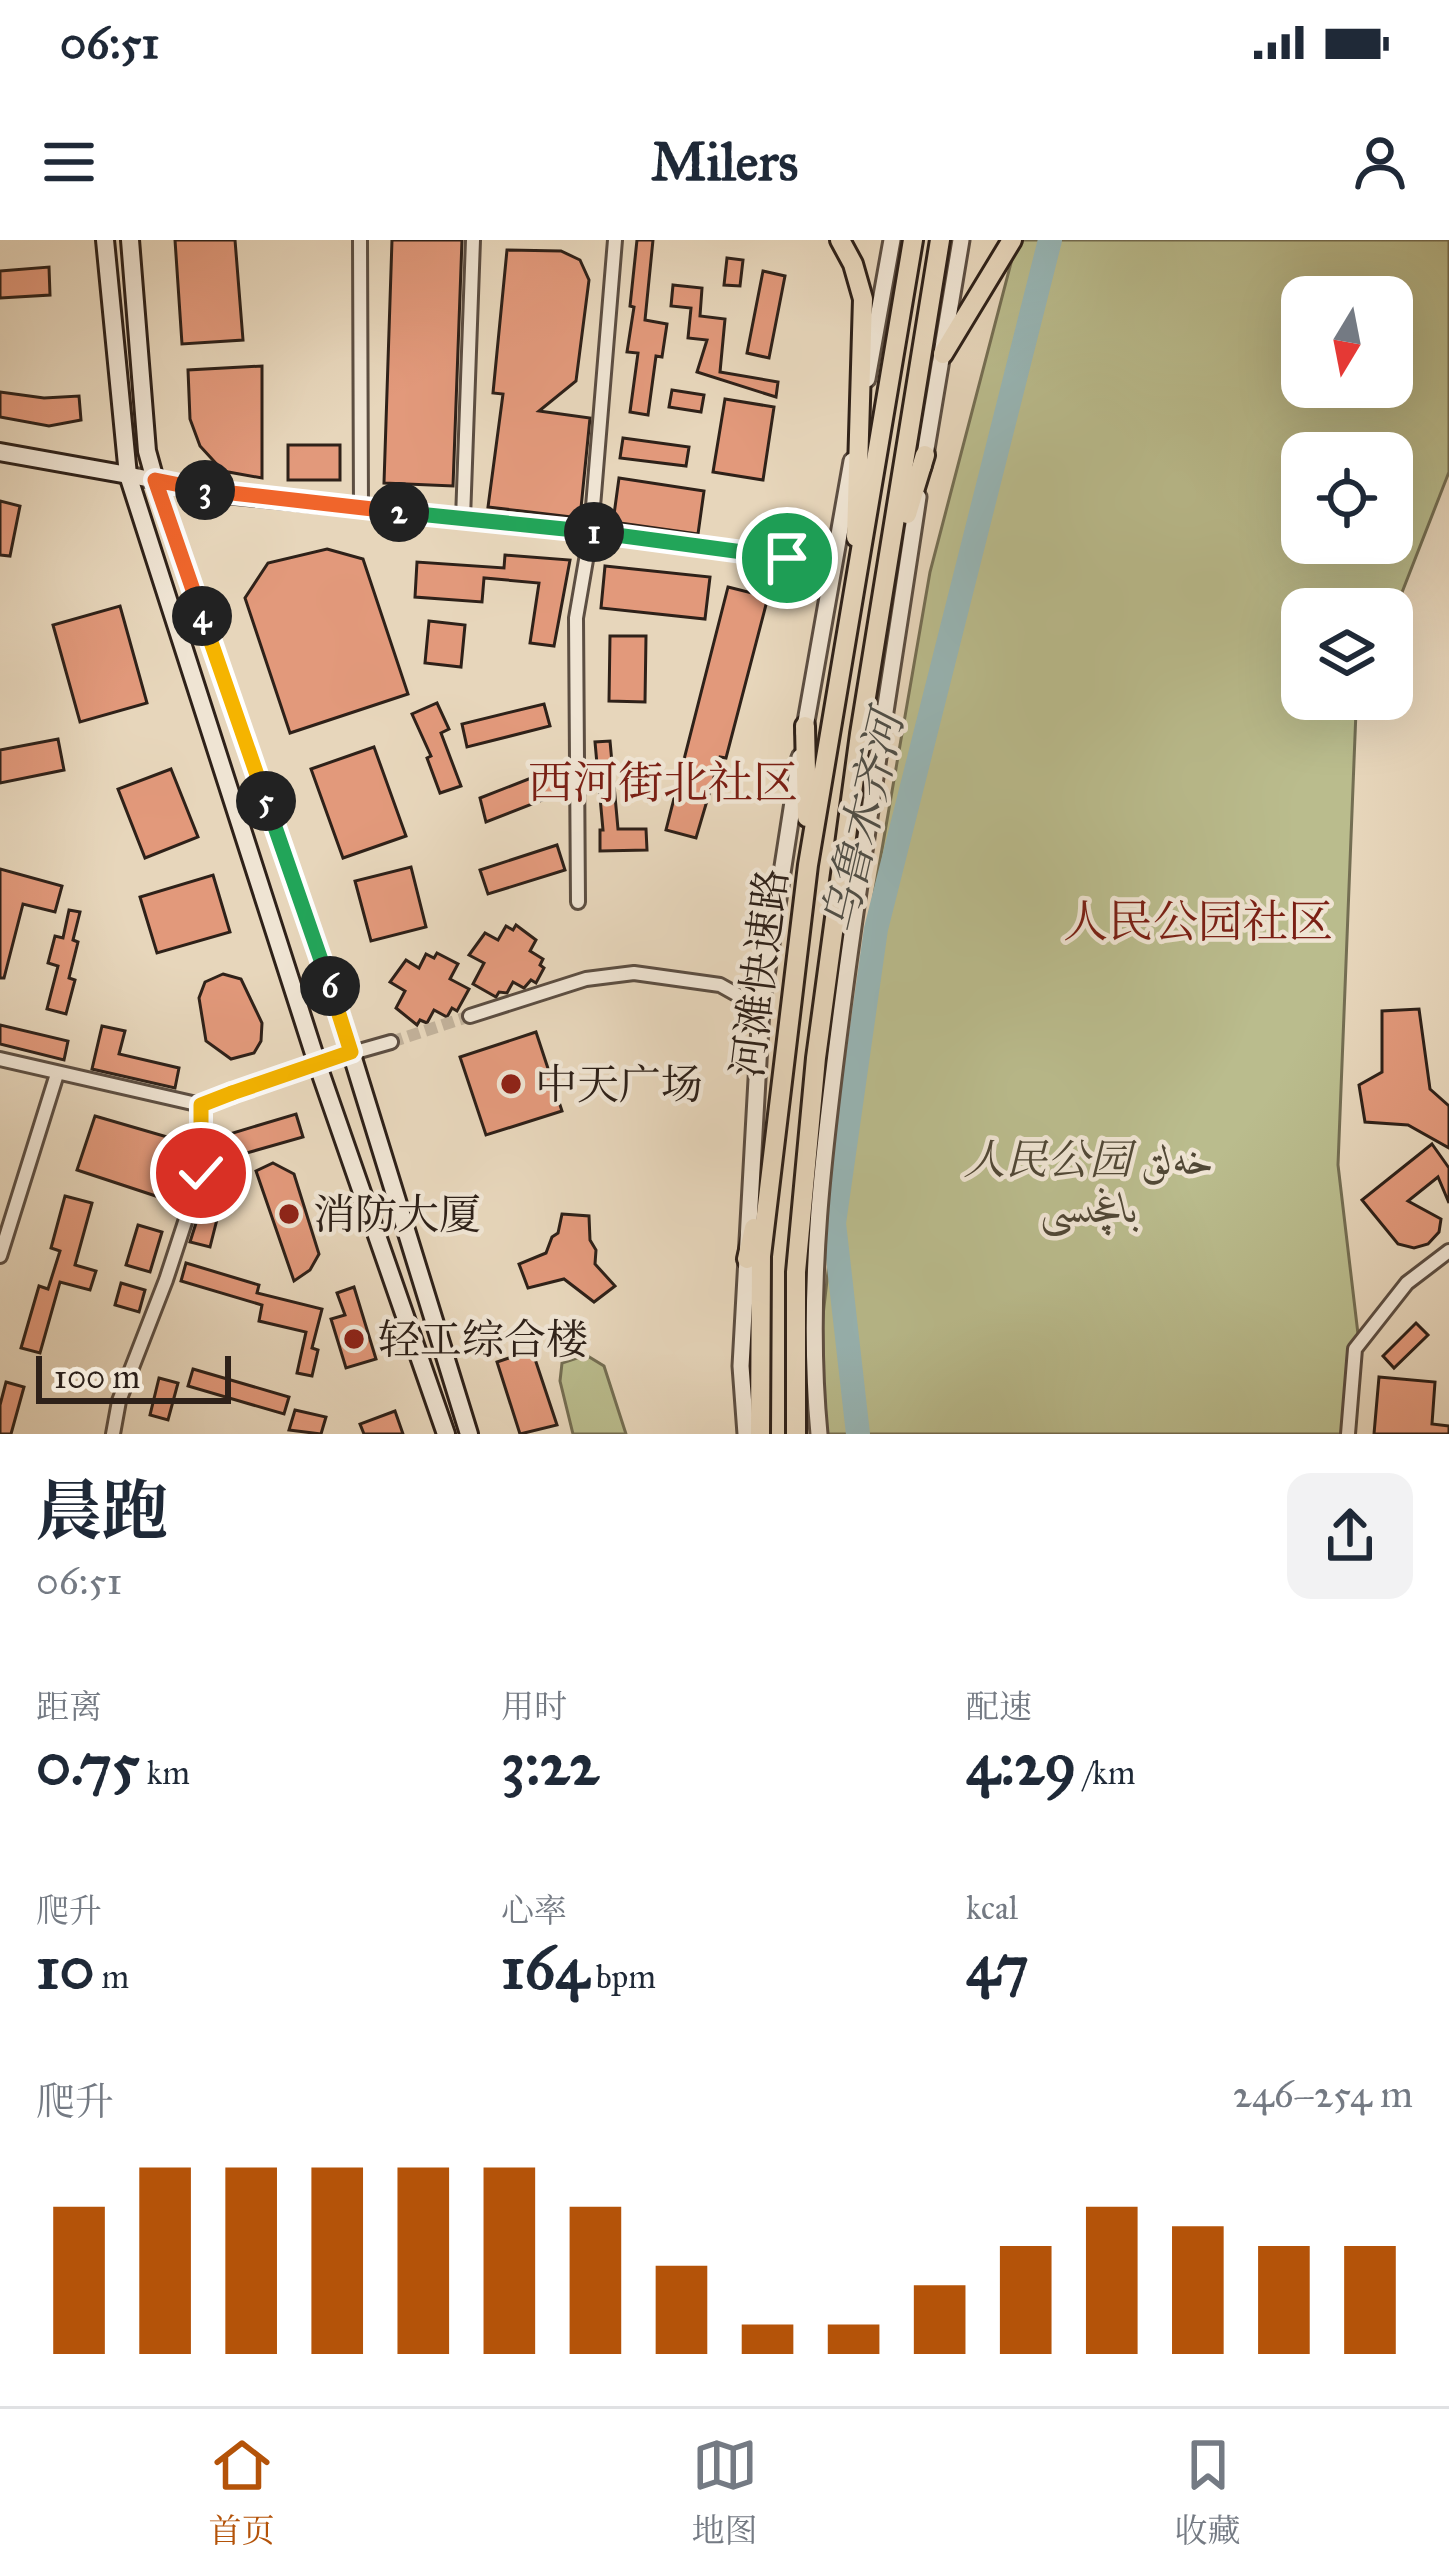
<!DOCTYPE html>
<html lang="zh">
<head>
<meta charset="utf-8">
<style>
  :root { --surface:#fff; --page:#f2f2f3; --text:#1f2937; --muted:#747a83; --line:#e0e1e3; --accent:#b45309 }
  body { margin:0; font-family:"IM FELL Great Primer",Amiri,"Noto Serif SC",serif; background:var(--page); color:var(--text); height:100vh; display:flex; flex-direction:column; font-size:45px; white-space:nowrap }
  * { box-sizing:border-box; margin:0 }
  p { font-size:39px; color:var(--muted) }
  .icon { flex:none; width:66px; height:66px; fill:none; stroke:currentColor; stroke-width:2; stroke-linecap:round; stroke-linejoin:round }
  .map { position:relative; height:1194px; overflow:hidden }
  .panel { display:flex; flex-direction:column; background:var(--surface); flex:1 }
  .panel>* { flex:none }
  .needle { width:78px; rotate:190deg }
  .tools { position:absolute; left:1281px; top:36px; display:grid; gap:24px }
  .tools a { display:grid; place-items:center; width:132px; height:132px; border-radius:24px; background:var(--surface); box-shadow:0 12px 48px #0002; font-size:60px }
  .scale { position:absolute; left:36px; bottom:30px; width:195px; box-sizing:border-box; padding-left:12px; border:6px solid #2e2119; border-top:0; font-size:33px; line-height:42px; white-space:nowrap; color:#2e2119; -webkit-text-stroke:9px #efe4d3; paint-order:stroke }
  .pin { position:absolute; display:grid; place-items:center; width:102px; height:102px; color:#fff; margin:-51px; border:6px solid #fff; border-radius:50%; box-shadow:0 3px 12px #0007 }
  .km { position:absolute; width:60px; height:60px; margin:-30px; border-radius:50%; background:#222; color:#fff; font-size:33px; line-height:60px; text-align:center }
  .round { display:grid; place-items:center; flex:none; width:126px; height:126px; border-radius:24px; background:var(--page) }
  .headline { display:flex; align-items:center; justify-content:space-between; height:204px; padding:0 36px }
  h1 { font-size:66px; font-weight:700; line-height:90px }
  .figures { display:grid; grid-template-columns:repeat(3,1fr); gap:18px; height:204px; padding:12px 36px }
  .figures div { display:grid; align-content:center }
  .figures b { font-size:60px; font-weight:700 }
  .figures small { font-size:33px; font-weight:400 }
  .figures p { font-size:33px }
  .chart { height:336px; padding:24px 36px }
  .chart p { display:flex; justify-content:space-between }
  .chart svg { width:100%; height:216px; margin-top:12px; stroke:var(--accent); stroke-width:6 }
  .status { display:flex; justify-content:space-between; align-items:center; height:84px; padding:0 60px; background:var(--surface); direction:ltr }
  .status svg { height:33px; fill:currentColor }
  header { display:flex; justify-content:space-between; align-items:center; height:156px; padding:0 36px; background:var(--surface); font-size:54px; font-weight:700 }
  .dock { display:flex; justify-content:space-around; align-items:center; height:168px; border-top:3px solid var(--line); background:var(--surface); font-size:33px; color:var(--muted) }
  .dock a { display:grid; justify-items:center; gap:6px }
  .dock .current { color:var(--accent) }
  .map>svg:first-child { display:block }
</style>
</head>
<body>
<div class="status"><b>06:51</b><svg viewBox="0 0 49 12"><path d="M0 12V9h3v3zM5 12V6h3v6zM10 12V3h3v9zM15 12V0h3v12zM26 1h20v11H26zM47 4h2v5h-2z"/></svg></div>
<header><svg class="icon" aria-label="menu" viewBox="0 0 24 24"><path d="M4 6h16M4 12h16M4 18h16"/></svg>Milers<svg class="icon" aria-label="person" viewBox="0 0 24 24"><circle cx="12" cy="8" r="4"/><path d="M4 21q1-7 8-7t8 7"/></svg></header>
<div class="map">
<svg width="1449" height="1194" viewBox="0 0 1449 1194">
  <rect width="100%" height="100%" fill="#e7d6bb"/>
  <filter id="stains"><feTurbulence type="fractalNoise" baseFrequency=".00167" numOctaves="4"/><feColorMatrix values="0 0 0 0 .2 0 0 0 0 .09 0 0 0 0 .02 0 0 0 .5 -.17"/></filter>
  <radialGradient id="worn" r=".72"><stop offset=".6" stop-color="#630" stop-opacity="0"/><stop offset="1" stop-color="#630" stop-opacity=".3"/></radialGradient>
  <!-- green -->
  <g fill="#babc8d" stroke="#746e53" stroke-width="3" fill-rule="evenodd">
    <path d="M1017 0H1449V232L1392 378V369H1302V459H1361L1356 471 1338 925 1358 1094 1343 1194H826L820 1102 864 713 930 332ZM1302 57H1392V147H1302ZM1302 213H1392V303H1302Z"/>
    <path d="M586 1115 604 1126 626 1194H573L560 1141 562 1123Z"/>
  </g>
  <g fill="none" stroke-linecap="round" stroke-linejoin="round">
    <!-- river -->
    <path stroke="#98b7b7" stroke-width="24" d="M858 1194 834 983 876 689 1050 0"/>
  </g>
  <!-- building -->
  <g fill="#e2997b" stroke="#2e2119" stroke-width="3">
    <path d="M175 0H235L243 100 182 104Z"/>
    <path d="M392 0H462L453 246 384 243Z"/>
    <path d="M637 0H653L645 80 667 84 662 117 656 116 648 175 630 172 638 113 627 112 634 67 630 66Z"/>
    <path d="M507 10 561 11 580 20 589 40 576 141 539 171 590 178 580 278 488 267 503 154 493 153Z"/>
    <path d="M727 18 743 20 740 46 724 45Z"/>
    <path d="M49 27 50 55 0 58V31Z"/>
    <path d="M763 31 785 36 769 118 747 113Z"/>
    <path d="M673 45 702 48 700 76 725 79 720 132 778 142 776 157 697 132 707 100 688 98 691 68 671 66Z"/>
    <path d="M262 126V238L223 231 200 206 190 179 188 130Z"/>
    <path d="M672 150 704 155 701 172 669 167Z"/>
    <path d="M0 152 44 158 79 156 81 180 49 186 0 177Z"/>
    <path d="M725 159 774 167 763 240 713 232Z"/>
    <path d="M623 198 689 207 686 226 620 218Z"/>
    <rect x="288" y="205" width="52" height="35"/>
    <path d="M619 238 704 251 698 294 613 282Z"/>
    <path d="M0 261 20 266 10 316 0 315Z"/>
    <path d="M327 309 363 319 408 454 290 493 245 358 268 323Z"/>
    <path d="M505 315 570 320 554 406 530 403 539 343 484 338 482 362 415 357 417 322 504 328Z"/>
    <path d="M605 326 710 337 705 379 601 368Z"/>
    <path d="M728 347 768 357 726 518 720 517 696 598 666 590Z"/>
    <path d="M120 366 147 463 80 482 53 385Z"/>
    <path d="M429 381 465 385 461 427 425 423Z"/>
    <path d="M610 396H646L645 462 609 461Z"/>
    <path d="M437 463 449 489 441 493 461 546 440 553 427 518 431 516 412 474Z"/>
    <path d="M544 464 550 486 467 507 462 484Z"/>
    <path d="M58 499 64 530 0 543V510Z"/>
    <path d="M610 501 618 589H646L647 610 600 611V590H603L595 502Z"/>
    <path d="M374 507 406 596 343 618 311 529Z"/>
    <path d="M171 529 198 597 145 618 118 549Z"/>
    <path d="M554 529 563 552 486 582 480 558Z"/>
    <path d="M557 605 565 630 488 654 480 630Z"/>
    <path d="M411 627 426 687 371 701 355 641Z"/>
    <path d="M0 629 62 646 55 672 23 664 4 738H0Z"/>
    <path d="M213 635 230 692 157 713 140 657Z"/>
    <path d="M69 670 80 672 73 700 78 702 69 738 75 740 66 774 47 769 58 726 48 723 55 696 63 698Z"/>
    <path d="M516 685 536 700 530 711 543 719 540 725 544 728 536 743 531 740 524 748 513 742 507 753 499 752 496 757 473 744 484 723 469 715 485 693 498 700 506 686 513 690Z"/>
    <path d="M437 713 458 724 450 739 469 749 457 771 452 768 447 777 434 770 427 783 420 780 417 785 396 768 405 751 390 742 406 720 419 728 426 714 434 718Z"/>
    <path d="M223 734 241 739 262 783 261 801 254 813 231 819 206 801 199 758 205 742Z"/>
    <path d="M1419 769 1430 849 1449 866V908L1408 885 1365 882 1359 845 1382 832V771Z"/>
    <path d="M0 785 68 801 64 820 0 804Z"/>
    <path d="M102 786 125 791 119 814 179 828 175 848 92 829Z"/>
    <path d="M536 792 562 871 486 895 460 817Z"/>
    <path d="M296 874 303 897 229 918 223 896Z"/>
    <path d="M95 876 188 903 177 939 187 942 180 964 77 930Z"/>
    <path d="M1432 904 1449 928V963L1438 937 1408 961 1441 979 1439 992 1428 1004 1414 1008 1398 1004 1362 960Z"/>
    <path d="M212 923 230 928 210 1007 190 1002 211 936Z"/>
    <path d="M273 923 294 934 319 1014 310 1030 294 1041 256 931Z"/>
    <path d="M65 956 92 963 75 1025 96 1031 90 1050 60 1042 40 1113 21 1108 39 1046 48 1049 60 1011 51 1008Z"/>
    <path d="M562 974 589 976 590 1000 596 1010 595 1024 615 1046 594 1062 564 1039 528 1048 519 1024 546 1013 552 997 558 993Z"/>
    <path d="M138 985 162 992 150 1032 126 1025Z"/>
    <path d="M186 1023 259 1045 257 1053 322 1069 312 1108 318 1110 312 1136 297 1133 306 1092 259 1081 262 1065 181 1041Z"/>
    <path d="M121 1043 145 1050 139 1072 115 1065Z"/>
    <path d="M354 1047 376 1119 346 1128 331 1079 345 1075 337 1053Z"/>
    <path d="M1416 1083 1428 1095 1394 1128 1383 1116Z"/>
    <path d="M532 1110 557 1185 520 1194 497 1122Z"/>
    <path d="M193 1129 289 1157 284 1174 188 1146Z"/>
    <path d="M1379 1137 1435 1142 1432 1184 1449 1186V1194H1374Z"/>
    <path d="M159 1138 178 1143 168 1180 150 1175Z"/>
    <path d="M6 1142 24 1147 11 1194H0V1165Z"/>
    <path d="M295 1170 326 1177 321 1194 289 1190Z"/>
    <path d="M395 1171 403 1194H364L360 1184Z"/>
  </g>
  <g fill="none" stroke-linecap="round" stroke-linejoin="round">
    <!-- minor-tunnel -->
    <path stroke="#c2b29b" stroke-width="12" stroke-dasharray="12 6" stroke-linecap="butt" d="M391 802 470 776"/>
    <defs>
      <g id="minor">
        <path d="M360 0 361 268"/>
        <path d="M463 279 473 0"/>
        <path d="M578 662 576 378 591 291 615 0"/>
        <path d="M470 776 586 739 634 733 720 745 761 768"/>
        <path d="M0 819 201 865 317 823 391 802"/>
        <path d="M0 1016 57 834"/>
        <path d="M113 1194 119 1161 166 1040 201 933V865"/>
        <path d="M1348 1194 1355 1109 1407 1043 1449 1011"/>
      </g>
      <g id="tertiary">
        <path d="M867 139 892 0"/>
        <path d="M923 227 961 0"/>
        <path d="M128 235 231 255 591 291 787 318 828 350"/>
        <path d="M804 493 852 221"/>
        <path d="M746 1194 741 1126 761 768 800 517"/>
        <path d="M819 1194C805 1048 824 904 843 760 865 592 893 424 918 257"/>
      </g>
      <g id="secondary">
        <path d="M105 0 128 235 317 823 446 1194"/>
        <path d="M130 0 147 211 155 240 335 760 469 1194"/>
        <path d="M0 212 128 235"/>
      </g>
      <g id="trunk">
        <path d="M840 0 853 24 863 59 856 297"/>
        <path d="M943 114 1012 0"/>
        <path d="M907 274 925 215"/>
        <path d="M805 486 807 577"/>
        <path d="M747 1019 754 988"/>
        <path d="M760 1194 761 1016 808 625 913 0"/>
        <path d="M796 1194V1032L816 818 860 494 940 0"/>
      </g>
    </defs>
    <!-- minor casing -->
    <use href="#minor" stroke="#5c4e42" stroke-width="18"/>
    <!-- tertiary casing -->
    <use href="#tertiary" stroke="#5c4e42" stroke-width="21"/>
    <!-- secondary casing -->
    <use href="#secondary" stroke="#2e2119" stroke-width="22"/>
    <!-- trunk casing -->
    <use href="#trunk" stroke="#2e2119" stroke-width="24"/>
    <!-- minor -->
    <use href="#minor" stroke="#efe4d3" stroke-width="12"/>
    <!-- tertiary -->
    <use href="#tertiary" stroke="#efe4d3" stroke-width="15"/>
    <!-- secondary -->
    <use href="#secondary" stroke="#efe4d3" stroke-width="16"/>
    <!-- trunk -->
    <use href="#trunk" stroke="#e7d6bb" stroke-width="18"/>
  </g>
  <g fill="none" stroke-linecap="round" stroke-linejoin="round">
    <defs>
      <path id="split-1" d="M594 292 787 318"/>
      <path id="split-2" d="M399 272 594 292"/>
      <path id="split-3" d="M205 250 399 272"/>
      <path id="split-4" d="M202 376 155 240 205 250"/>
      <path id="split-5" d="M202 376 266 561"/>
      <path id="split-6" d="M266 561 330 746"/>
      <path id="split-7" d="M232 853 351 812 330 746"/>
      <path id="split-8" d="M201 933V865L232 853"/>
    </defs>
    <!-- split-1 casing -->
    <use href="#split-1" stroke="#fff" stroke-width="24"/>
    <!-- split-2 casing -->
    <use href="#split-2" stroke="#fff" stroke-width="24"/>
    <!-- split-3 casing -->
    <use href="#split-3" stroke="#fff" stroke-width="24"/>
    <!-- split-4 casing -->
    <use href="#split-4" stroke="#fff" stroke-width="24"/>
    <!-- split-5 casing -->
    <use href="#split-5" stroke="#fff" stroke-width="24"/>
    <!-- split-6 casing -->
    <use href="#split-6" stroke="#fff" stroke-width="24"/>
    <!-- split-7 casing -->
    <use href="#split-7" stroke="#fff" stroke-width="24"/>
    <!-- split-8 casing -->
    <use href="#split-8" stroke="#fff" stroke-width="24"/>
    <!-- split-1 -->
    <use href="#split-1" stroke="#22a559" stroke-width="15"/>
    <!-- split-2 -->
    <use href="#split-2" stroke="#22a559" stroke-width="15"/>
    <!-- split-3 -->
    <use href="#split-3" stroke="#f0652b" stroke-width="15"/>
    <!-- split-4 -->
    <use href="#split-4" stroke="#f0652b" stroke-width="15"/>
    <!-- split-5 -->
    <use href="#split-5" stroke="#f5b400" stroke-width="15"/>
    <!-- split-6 -->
    <use href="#split-6" stroke="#22a559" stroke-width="15"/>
    <!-- split-7 -->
    <use href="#split-7" stroke="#f5b400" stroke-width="15"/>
    <!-- split-8 -->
    <use href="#split-8" stroke="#f5b400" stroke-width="15"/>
  </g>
  <!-- markers -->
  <g fill="#8f2418" stroke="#efe4d3" stroke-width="4.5">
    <circle cx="511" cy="844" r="12"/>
    <circle cx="289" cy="974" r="12"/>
    <circle cx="354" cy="1099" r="12"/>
  </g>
  <g text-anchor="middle" stroke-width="9" stroke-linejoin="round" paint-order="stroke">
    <!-- street labels -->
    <g font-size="42" fill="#2e2119" stroke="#efe4d3">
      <text transform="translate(759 733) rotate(-83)" y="15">河滩快速路</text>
    </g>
    <!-- poi labels -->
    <g font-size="42" fill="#2e2119" stroke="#efe4d3" text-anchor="start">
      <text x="535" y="859">中天广场</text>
      <text x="313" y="989">消防大厦</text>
      <text x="378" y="1114">轻工综合楼</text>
    </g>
    <!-- park labels -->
    <g font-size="42" font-style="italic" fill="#514836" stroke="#efe4d3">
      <text x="1089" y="934">人民公园 خەلق<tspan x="1089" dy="48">باغچىسى</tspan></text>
    </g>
    <!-- neighbourhood labels -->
    <g font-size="45" fill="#7a1f14" stroke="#efe4d3">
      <text x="663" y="558">西河街北社区</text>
      <text x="1198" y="697">人民公园社区</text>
    </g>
    <!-- water labels -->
    <g font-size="45" font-style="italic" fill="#4e4e48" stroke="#efe4d3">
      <text transform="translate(862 582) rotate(-77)" y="16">乌鲁木齐河</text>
    </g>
  </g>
  <rect width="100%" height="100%" filter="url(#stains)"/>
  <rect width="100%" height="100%" fill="url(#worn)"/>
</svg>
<div class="tools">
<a><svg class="needle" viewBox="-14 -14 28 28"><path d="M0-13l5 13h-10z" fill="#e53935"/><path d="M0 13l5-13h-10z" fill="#747a83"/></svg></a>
<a><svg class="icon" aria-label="locate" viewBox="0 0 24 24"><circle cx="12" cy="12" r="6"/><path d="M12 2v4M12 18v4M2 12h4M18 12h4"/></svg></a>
<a><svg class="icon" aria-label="layers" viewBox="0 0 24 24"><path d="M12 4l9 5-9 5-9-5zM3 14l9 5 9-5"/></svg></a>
</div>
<div class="scale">100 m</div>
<div class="pin" style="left:787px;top:318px;background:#1e9e55"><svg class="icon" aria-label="arrive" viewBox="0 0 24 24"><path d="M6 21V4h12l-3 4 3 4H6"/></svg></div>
<div class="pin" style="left:201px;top:933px;background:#d93025"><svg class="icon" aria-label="check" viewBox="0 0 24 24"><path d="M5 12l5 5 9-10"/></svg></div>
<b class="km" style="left:594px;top:292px">1</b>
<b class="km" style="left:399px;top:272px">2</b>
<b class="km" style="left:205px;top:250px">3</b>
<b class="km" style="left:202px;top:376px">4</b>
<b class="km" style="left:266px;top:561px">5</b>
<b class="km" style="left:330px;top:746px">6</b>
</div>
<section class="panel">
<div class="headline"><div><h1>晨跑</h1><p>06:51</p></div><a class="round"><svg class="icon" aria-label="share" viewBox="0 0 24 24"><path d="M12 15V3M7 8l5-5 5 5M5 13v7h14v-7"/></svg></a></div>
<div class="figures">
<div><p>距离</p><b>0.75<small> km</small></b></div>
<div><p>用时</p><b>3:22</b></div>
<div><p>配速</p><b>4:29<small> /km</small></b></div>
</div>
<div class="figures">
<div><p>爬升</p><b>10<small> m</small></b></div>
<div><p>心率</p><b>164<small> bpm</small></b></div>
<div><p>kcal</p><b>47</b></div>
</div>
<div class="chart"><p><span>爬升</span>246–254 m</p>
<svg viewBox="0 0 160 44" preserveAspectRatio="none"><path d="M5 44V14M15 44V6M25 44V6M35 44V6M45 44V6M55 44V6M65 44V14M75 44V26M85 44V38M95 44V38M105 44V30M115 44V22M125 44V14M135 44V18M145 44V22M155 44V22"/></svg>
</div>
</section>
<nav class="dock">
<a class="current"><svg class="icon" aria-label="home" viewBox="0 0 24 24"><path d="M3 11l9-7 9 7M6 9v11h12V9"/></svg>首页</a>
<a><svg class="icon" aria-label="map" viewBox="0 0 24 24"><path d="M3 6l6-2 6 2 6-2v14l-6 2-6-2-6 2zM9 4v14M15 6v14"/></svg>地图</a>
<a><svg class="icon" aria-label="saved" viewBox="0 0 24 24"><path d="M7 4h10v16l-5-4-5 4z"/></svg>收藏</a>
</nav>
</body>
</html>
